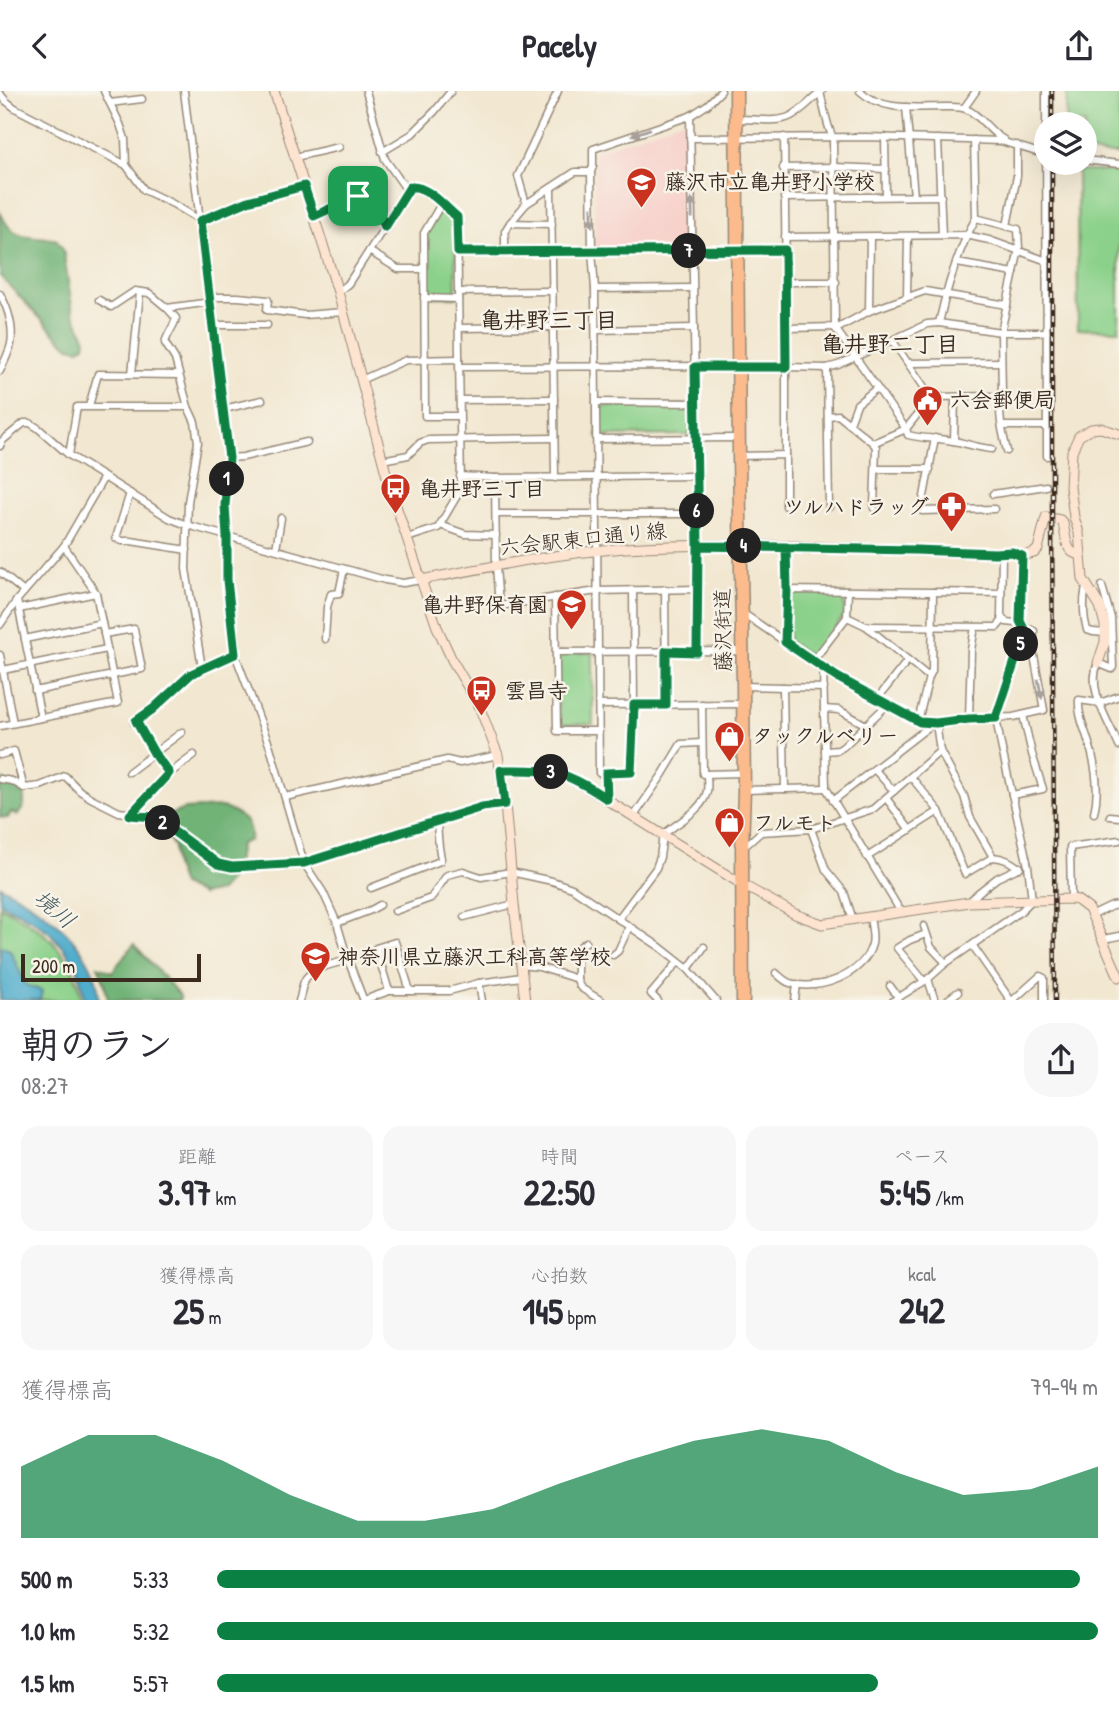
<!DOCTYPE html>
<html lang="ja">
<head>
<meta charset="utf-8">
<style>
  :root { --surface:#fff; --page:#f7f7f7; --text:#2b2b33; --muted:#7c7c81; --accent:#0b8043 }
  body { margin:0; font-family:"Patrick Hand","Klee One",sans-serif; background:var(--page); color:var(--text); height:100vh; display:flex; flex-direction:column; font-size:26px; white-space:nowrap }
  * { box-sizing:border-box; margin:0 }
  p { font-size:23px; color:var(--muted) }
  .icon { flex:none; width:38px; height:38px; fill:none; stroke:currentColor; stroke-width:2; stroke-linecap:round; stroke-linejoin:round }
  .map { position:relative; height:909px; overflow:hidden }
  .drawer { display:flex; flex-direction:column; background:var(--surface); flex:1 }
  .drawer>* { flex:none }
  .controls { position:absolute; left:1034px; top:21px; display:grid; gap:14px }
  .controls a { display:grid; place-items:center; width:63px; height:63px; border-radius:50%; background:var(--surface); box-shadow:0 7px 28px #0002; font-size:35px }
  .scale { position:absolute; left:21px; bottom:18px; width:180px; box-sizing:border-box; padding-left:7px; border:4px solid #3b2a1e; border-top:0; font-size:19px; line-height:24px; white-space:nowrap; color:#3b2a1e; -webkit-text-stroke:5px #f7f3e8; paint-order:stroke }
  .pin { position:absolute; display:grid; place-items:center; width:60px; height:60px; color:#fff; margin:-30px; border-radius:14px; box-shadow:0 4px 10px #0006 }
  .km { position:absolute; width:35px; height:35px; margin:-18px; border-radius:50%; background:#222; color:#fff; font-size:19px; line-height:35px; text-align:center }
  .round { display:grid; place-items:center; flex:none; width:74px; height:74px; border-radius:28px; background:var(--page) }
  .headline { display:flex; align-items:center; justify-content:space-between; height:119px; padding:0 21px }
  h1 { font-size:38px; font-weight:700; line-height:52px }
  .metrics { display:grid; grid-template-columns:repeat(3,1fr); gap:10px; height:119px; padding:7px 21px }
  .metrics div { display:grid; align-content:center; border-radius:18px; background:var(--page); text-align:center }
  .metrics b { font-size:35px; font-weight:700 }
  .metrics small { font-size:19px; font-weight:400 }
  .metrics p { font-size:19px }
  .chart { height:196px; padding:14px 21px }
  .chart p { display:flex; justify-content:space-between }
  .chart svg { width:100%; height:126px; margin-top:7px; fill:var(--accent); opacity:.7 }
  ul { padding:0 21px; list-style:none; font-size:23px }
  li { display:grid; grid-template-columns:112px 84px 1fr; align-items:center; height:52px }
  li i { height:18px; border-radius:9px; background:var(--accent) }
  header { display:flex; justify-content:space-between; align-items:center; height:91px; padding:0 21px; background:var(--surface); font-size:32px; font-weight:700 }
  .map>svg:first-child { display:block }
</style>
</head>
<body>
<header><svg class="icon" aria-label="back" viewBox="0 0 24 24"><path d="M15 5l-7 7 7 7"/></svg>Pacely<svg class="icon" aria-label="share" viewBox="0 0 24 24"><path d="M12 15V3M7 8l5-5 5 5M5 13v7h14v-7"/></svg></header>
<div class="map">
<svg width="1119" height="910" viewBox="0 0 1119 910">
  <rect width="100%" height="100%" fill="#f7f3e8"/>
  <filter id="ink" filterUnits="userSpaceOnUse"><feTurbulence type="fractalNoise" baseFrequency=".0143" numOctaves="2"/><feDisplacementMap in="SourceGraphic" scale="14" xChannelSelector="R" yChannelSelector="G"/><feConvolveMatrix kernelMatrix="1 2 1 2 8 2 1 2 1" color-interpolation-filters="sRGB"/></filter>
  <filter id="wash" filterUnits="userSpaceOnUse"><feTurbulence type="fractalNoise" baseFrequency=".00686" numOctaves="4" result="noise"/><feDisplacementMap in="SourceGraphic" scale="28" xChannelSelector="R" yChannelSelector="G"/><feGaussianBlur stdDeviation="1.57" result="paint"/><feColorMatrix in="noise" values="0 0 0 0 0 0 0 0 0 0 0 0 0 0 0 0 0 1.4 0 .05"/><feComposite in="paint" operator="in"/></filter>
  <g filter="url(#wash)">
    <rect width="100%" height="100%" fill="#f2e7d0"/>
    <!-- built -->
    <path fill="#f7d0ca" d="M685 28 688 30 689 154 687 157 597 158 595 156 594 61Z"/>
    <!-- green -->
    <g fill="#8cd18b" stroke="#647e54" stroke-width="2">
      <path d="M1067 0H1119V63H1103L1085 60V33H1066Z"/>
      <path d="M1077 80H1119V239L1078 238Z"/>
      <path d="M442 116 455 127 456 206H426V143Z"/>
      <path d="M690 314V344L597 345V315Z"/>
      <path d="M788 501 845 503 844 525 812 566 788 550Z"/>
      <path d="M557 562H592L593 633 558 634Z"/>
      <path d="M0 815C33 833 57 847 74 882 78 890 80 901 82 909H0Z"/>
    </g>
    <!-- forest -->
    <g fill="#71b377" stroke="#566e4a" stroke-width="2">
      <path d="M0 121C3 126 5 132 9 136 21 149 41 144 57 149L63 158 73 222 86 248 85 255 79 258 70 256 62 250 0 185Z"/>
      <path d="M0 688 24 697V715L18 724 11 721 8 727 0 726Z"/>
      <path d="M222 716C239 724 252 728 250 749L240 753 235 783 220 800 201 804 182 794 175 776 174 756 165 741 171 723 185 718Z"/>
      <path d="M134 853 180 905V909H108L104 890 98 875 112 881Z"/>
    </g>
    <!-- water -->
    <g fill="#4eaccc" stroke="#446b75" stroke-width="2">
      <path d="M0 795C38 815 77 841 94 883 98 891 98 901 99 909H85L78 880 64 857 49 841 31 828 0 812Z"/>
      <path d="M0 855 10 859 26 894 42 900 40 909H0Z"/>
    </g>
  </g>
  <g filter="url(#ink)">
    <g fill="none" stroke-linecap="round" stroke-linejoin="round">
      <defs>
        <g id="street">
          <path d="M104 0 120 33 125 48 126 74 144 99 173 113 200 129 248 110 304 95"/>
          <path d="M184 0 229 367 225 414 227 446V489L235 563 270 656 304 772 323 801 337 832 348 869 364 910"/>
          <path d="M366 0 385 68 408 101"/>
          <path d="M860 0C883 21 915 16 944 16 951 16 959 15 966 18 981 24 989 41 1004 49"/>
          <path d="M1046 0 1047 365"/>
          <path d="M820 1C824 16 826 33 833 47L835 237 906 338 908 344C923 348 938 347 953 350 966 352 978 357 992 358"/>
          <path d="M0 3 6 10 15 17 126 74"/>
          <path d="M110 12 142 8"/>
          <path d="M906 16 914 105"/>
          <path d="M964 17 976 0"/>
          <path d="M690 25 698 455"/>
          <path d="M736 28C753 27 776 33 791 25 803 19 812 8 822 0"/>
          <path d="M784 46 786 191V364"/>
          <path d="M885 46 886 105"/>
          <path d="M690 47 866 46 1001 50 1046 64"/>
          <path d="M938 48 942 144"/>
          <path d="M974 49 976 127"/>
          <path d="M382 61 412 43 435 20 451 0"/>
          <path d="M295 66 339 56"/>
          <path d="M1085 69 1119 73"/>
          <path d="M783 77 834 76 886 78"/>
          <path d="M551 97 555 387"/>
          <path d="M784 107 941 105"/>
          <path d="M526 113 518 85 558 0"/>
          <path d="M314 125 368 101 372 102 385 136"/>
          <path d="M510 132 552 133"/>
          <path d="M1007 135 1017 85V54"/>
          <path d="M785 146 966 144 989 149 1047 170"/>
          <path d="M369 160 398 178H424"/>
          <path d="M458 161 785 159"/>
          <path d="M505 162V140L510 132 526 113 575 81H591"/>
          <path d="M957 172 1014 182"/>
          <path d="M786 191H836"/>
          <path d="M595 198 693 197"/>
          <path d="M338 201 348 193 410 96C423 94 432 105 441 113"/>
          <path d="M458 201 553 200"/>
          <path d="M0 203C8 217 14 236 11 253 9 262 4 271 0 280"/>
          <path d="M210 206H238L268 209 267 219 305 224 343 221"/>
          <path d="M907 206 908 146"/>
          <path d="M424 207 458 208"/>
          <path d="M99 209 111 216 135 200 149 202 167 217 176 227C174 236 167 243 165 252L175 268 188 316 195 331 198 351 188 411 186 478 202 577"/>
          <path d="M167 217 211 211"/>
          <path d="M869 220 870 146"/>
          <path d="M939 232C947 196 958 159 976 127L1018 138 1019 158 1001 241 1002 305C997 322 1003 343 1007 360"/>
          <path d="M214 234H267"/>
          <path d="M459 237 553 236"/>
          <path d="M786 237 840 236 869 220 925 200 1007 214"/>
          <path d="M596 239 694 237"/>
          <path d="M892 249 931 306 1002 305"/>
          <path d="M909 272 1001 271"/>
          <path d="M459 276 738 275 827 277 838 274 927 233 939 232 1001 241H1047"/>
          <path d="M827 277 829 416"/>
          <path d="M132 283 140 201"/>
          <path d="M361 289 406 269 459 268"/>
          <path d="M460 309 554 308"/>
          <path d="M596 311 695 312"/>
          <path d="M89 315 98 283 179 284"/>
          <path d="M224 318 262 309"/>
          <path d="M828 325 838 324 873 352 876 356 874 417"/>
          <path d="M850 332 857 313 877 297"/>
          <path d="M1002 335H1047"/>
          <path d="M597 348 739 347"/>
          <path d="M954 350 955 306"/>
          <path d="M873 352 906 338 931 306"/>
          <path d="M0 355 2 350 24 332H30L38 337 69 364 169 427 187 434 385 489 403 492 421 489"/>
          <path d="M69 364 77 316H188"/>
          <path d="M739 365 786 364V415"/>
          <path d="M229 367 243 366 307 351"/>
          <path d="M382 369 408 364 420 352 428 349 554 347"/>
          <path d="M876 378H930"/>
          <path d="M460 385 495 387 697 385"/>
          <path d="M495 387 496 475 499 515 597 500 698 498"/>
          <path d="M130 402 116 447 122 450H131L187 459"/>
          <path d="M993 403 1046 395"/>
          <path d="M922 416 935 347"/>
          <path d="M922 420 994 418"/>
          <path d="M496 423H697"/>
          <path d="M440 434 465 443 496 444"/>
          <path d="M407 447 438 437 461 398 457 126 441 113 424 142 425 325H460"/>
          <path d="M276 458 281 427"/>
          <path d="M1006 461H1012L1022 465 1021 526 1020 530 1016 532 1006 531 1001 525 1002 462Z"/>
          <path d="M0 481 24 501"/>
          <path d="M1086 495C1083 510 1083 525 1087 539L1093 541 1105 542"/>
          <path d="M1102 495 1111 527 1113 576 1112 578 1098 572C1086 598 1109 631 1119 655"/>
          <path d="M665 498 666 613"/>
          <path d="M633 499 634 614 631 681 599 682 595 198 592 160 591 81 593 75V58L690 25 707 14 721 0"/>
          <path d="M787 499 1001 502"/>
          <path d="M555 506 557 640H599"/>
          <path d="M17 509 41 627"/>
          <path d="M19 518 96 502"/>
          <path d="M744 523 837 586 920 631 936 632 969 628 1013 626 1044 619 1033 559 1034 540 1031 538 1023 536"/>
          <path d="M847 526 866 535 929 586"/>
          <path d="M0 534 17 509 64 455 104 386"/>
          <path d="M866 535 997 536 1003 529"/>
          <path d="M25 548 102 532"/>
          <path d="M325 548 327 516 331 503 339 502 344 478"/>
          <path d="M785 551 787 499 786 456"/>
          <path d="M556 561 743 560"/>
          <path d="M0 564 13 632"/>
          <path d="M813 570 847 526 848 500"/>
          <path d="M823 577 826 697 901 821"/>
          <path d="M3 579 107 558"/>
          <path d="M743 595 824 597"/>
          <path d="M783 596 785 698"/>
          <path d="M35 600 142 578 134 538 104 543"/>
          <path d="M878 607 908 569"/>
          <path d="M702 613 703 683 743 682"/>
          <path d="M599 614 743 613"/>
          <path d="M824 618 839 619 866 634"/>
          <path d="M969 628 971 559 975 536"/>
          <path d="M136 630 154 662 169 683"/>
          <path d="M918 630 929 586 932 580 933 501"/>
          <path d="M134 632 153 618 191 583 235 563"/>
          <path d="M936 632 940 660 964 705 970 726 993 766C1004 767 1010 770 1019 777"/>
          <path d="M0 635 118 612 96 502 64 455"/>
          <path d="M825 660 838 659 843 656 888 613"/>
          <path d="M0 664 14 660 24 697 40 695 65 685 80 700 91 707 119 721 154 726 203 763 218 773 232 776 304 772 482 716 505 713"/>
          <path d="M874 678 894 700"/>
          <path d="M129 681 182 641"/>
          <path d="M606 682 607 708"/>
          <path d="M911 686 939 720 965 783 993 766"/>
          <path d="M0 688 12 690 24 697"/>
          <path d="M744 699 826 697"/>
          <path d="M1012 704 1043 698 1032 663 1023 624"/>
          <path d="M285 706 447 669 460 672 498 664"/>
          <path d="M886 707 910 739"/>
          <path d="M833 710 931 634"/>
          <path d="M1094 722C1100 698 1095 670 1087 646 1083 634 1078 622 1079 609L1100 612 1119 605"/>
          <path d="M130 724 169 683 194 664"/>
          <path d="M634 725 663 683 681 653 702 652"/>
          <path d="M1110 725 1119 726"/>
          <path d="M811 738 826 779 844 801 853 829"/>
          <path d="M744 756 761 741 811 738 873 718 940 660"/>
          <path d="M867 766 939 720"/>
          <path d="M371 797 440 770 441 767C438 755 438 744 437 731"/>
          <path d="M1071 808 1070 756 1119 749"/>
          <path d="M969 811 979 801 997 787 1020 776"/>
          <path d="M395 820 431 807 447 784 463 780 481 786 511 781 552 790 572 797 660 856 688 878 716 910"/>
          <path d="M1093 824 1112 815 1119 814"/>
          <path d="M464 826 514 813"/>
          <path d="M618 828 656 777 660 766 663 744C676 732 703 720 707 700 708 695 707 689 707 683"/>
          <path d="M337 832 371 819 380 814"/>
          <path d="M924 835 931 856 946 872"/>
          <path d="M1103 848 1119 845"/>
          <path d="M973 855 1011 910"/>
          <path d="M613 864 618 860 629 836"/>
          <path d="M520 874 539 876 577 888 579 894 581 897 602 910"/>
          <path d="M688 878 704 856"/>
          <path d="M776 882C781 886 784 890 790 892 819 901 864 884 872 853 874 845 871 834 870 826"/>
          <path d="M577 888V858L586 851"/>
          <path d="M928 888 935 910"/>
          <path d="M924 890 897 857 910 849 926 843"/>
          <path d="M479 892 482 910"/>
          <path d="M890 895 898 906"/>
          <path d="M389 900 376 857 395 851 410 900"/>
          <path d="M364 909 389 900H449L479 892 521 886"/>
          <path d="M299 910C302 903 301 894 306 887 314 876 335 873 348 869"/>
          <path d="M658 910 651 903 678 871"/>
          <path d="M795 910 797 893"/>
          <path d="M893 910 928 888 946 872 1021 820 1032 809 1028 775 1001 654 996 627 1025 540 1020 530"/>
          <path d="M946 910 958 901"/>
          <path d="M1012 910 1040 885 1044 887V910"/>
        </g>
        <g id="secondary">
          <path d="M274 0 338 201 390 397 437 536 452 569 479 615 498 664 505 713 514 813 525 910"/>
          <path d="M1022 465 1034 462 1038 458 1046 426 1060 429 1063 432C1066 444 1065 464 1080 463"/>
          <path d="M421 489C488 476 557 462 625 457 751 449 877 460 1002 462"/>
          <path d="M697 560 698 455"/>
          <path d="M1098 572 1105 551V534L1100 515 1083 488 1079 442 1074 426 1070 396 1072 360 1079 345 1091 338 1101 337 1119 343"/>
          <path d="M501 679C527 679 551 678 575 689L743 794 795 823 822 833 969 811 1071 808 1077 809 1089 818 1119 886"/>
        </g>
        <path id="highway" d="M736 0 739 365 743 595 744 699 742 758 743 910"/>
      </defs>
      <!-- street casing -->
      <use href="#street" stroke="#968877" stroke-width="9"/>
      <!-- secondary casing -->
      <use href="#secondary" stroke="#968877" stroke-width="11"/>
      <!-- highway casing -->
      <use href="#highway" stroke="#968877" stroke-width="15"/>
      <!-- street -->
      <use href="#street" stroke="#fff" stroke-width="6"/>
      <!-- secondary -->
      <use href="#secondary" stroke="#fde4d1" stroke-width="9"/>
      <!-- highway -->
      <use href="#highway" stroke="#fbbb8c" stroke-width="12"/>
      <defs>
        <g id="rail">
          <path d="M1052 33V0"/>
          <path d="M1052 72V424L1055 910"/>
        </g>
      </defs>
      <!-- rail casing -->
      <use href="#rail" stroke="#3b2a1e" stroke-width="4.5"/>
      <!-- rail -->
      <use href="#rail" stroke="#f7f3e8" stroke-width="2" stroke-dasharray="5" stroke-linecap="butt"/>
    </g>
    <!-- one-way arrows -->
    <defs><path id="oneway-solid" d="M-6-.8H1V-3.2L6.5 0L1 3.2V.8H-6Z" transform="scale(1.75)"/></defs>
    <g fill="#a79f9a">
      <use href="#oneway-solid" transform="translate(641 41) rotate(161)"/>
      <use href="#oneway-solid" transform="translate(692 117) rotate(-91)"/>
      <use href="#oneway-solid" transform="translate(592 126) rotate(89)"/>
      <use href="#oneway-solid" transform="translate(1040 598) rotate(79)"/>
    </g>
  </g>
  <g fill="none" stroke-linecap="round" stroke-linejoin="round" filter="url(#ink)">
    <defs>
      <path id="route" d="M358 105 314 125 304 95 248 110 200 130 229 367 225 414 227 446V489L235 563 191 583 153 618 136 630 154 662 169 682 130 724 154 726 218 773 232 776 304 772 482 716 505 713 501 679C519 679 539 678 557 682 575 687 592 698 607 708L606 682 631 681 634 614H666V560L697 561 698 455 786 456 787 499 785 551 837 586 920 631 936 632 969 628 996 627 1025 540 1020 530 1022 465 1012 461 995 462 915 459 698 455 695 276H786L785 159 458 161 457 126C445 116 427 94 410 96L385 136 372 102 368 101 358 105"/>
    </defs>
    <!-- route casing -->
    <use href="#route" stroke="#fff" stroke-width="14"/>
    <!-- route -->
    <use href="#route" stroke="#0b8043" stroke-width="9"/>
  </g>
  <!-- icons -->
  <defs>
    <symbol id="school-pin" viewBox="-11 -11 22 30"><path d="M0 17L-7.5 6A9.5 9.5 0 1 1 7.5 6Z" fill="#c8321e" stroke="#f7f3e8"/><path d="M0-5L7-2L0 1L-7-2ZM-4 1L0 2.5L4 1V4Q0 6-4 4Z" fill="#fff"/></symbol>
    <symbol id="civic-pin" viewBox="-11 -11 22 30"><path d="M0 17L-7.5 6A9.5 9.5 0 1 1 7.5 6Z" fill="#c8321e" stroke="#f7f3e8"/><path d="M-.6-6.5H3V-4.5H.6V-3L4-1V1h2V6H-6V1h2V-1L-.6-3ZM-1.2 2.5V6h2.4V2.5Z" fill="#fff"/></symbol>
    <symbol id="bus-pin" viewBox="-11 -11 22 30"><path d="M0 17L-7.5 6A9.5 9.5 0 1 1 7.5 6Z" fill="#c8321e" stroke="#f7f3e8"/><path d="M-5-6H5V4H4V6H2V4H-2V6H-4V4H-5ZM-3.5-4V0h7V-4ZM-3.5 1.2v1.5H-2V1.2ZM2 1.2v1.5H3.5V1.2Z" fill="#fff"/></symbol>
    <symbol id="pharmacy-pin" viewBox="-11 -11 22 30"><path d="M0 17L-7.5 6A9.5 9.5 0 1 1 7.5 6Z" fill="#c8321e" stroke="#f7f3e8"/><path d="M-2-6h4v4h4v4h-4v4h-4v-4h-4v-4h4Z" fill="#fff"/></symbol>
    <symbol id="shop-pin" viewBox="-11 -11 22 30"><path d="M0 17L-7.5 6A9.5 9.5 0 1 1 7.5 6Z" fill="#c8321e" stroke="#f7f3e8"/><path d="M-5-2.5h2.3a2.7 3.5 0 0 1 5.4 0H5L5.5 6h-11ZM-1.5-2.5h3a1.5 2.3 0 0 0-3 0Z" fill="#fff"/></symbol>
  </defs>
  <g fill-rule="evenodd">
    <use href="#school-pin" x="624" y="74" width="35" height="47"/>
    <use href="#civic-pin" x="910" y="292" width="35" height="47"/>
    <use href="#bus-pin" x="378" y="380" width="35" height="47"/>
    <use href="#pharmacy-pin" x="934" y="398" width="35" height="47"/>
    <use href="#school-pin" x="554" y="496" width="35" height="47"/>
    <use href="#bus-pin" x="464" y="582" width="35" height="47"/>
    <use href="#shop-pin" x="712" y="628" width="35" height="47"/>
    <use href="#shop-pin" x="712" y="714" width="35" height="47"/>
    <use href="#school-pin" x="298" y="848" width="35" height="47"/>
  </g>
  <g text-anchor="middle" stroke-width="5" stroke-linejoin="round" paint-order="stroke">
    <!-- poi labels -->
    <g font-size="21" font-weight="bold" fill="#3b2a1e" stroke="#f7f3e8" text-anchor="start">
      <text x="665" y="98">藤沢市立亀井野小学校</text>
      <text x="950" y="316">六会郵便局</text>
      <text x="419" y="405">亀井野三丁目</text>
      <text x="929" y="423" text-anchor="end">ツルハドラッグ</text>
      <text x="548" y="521" text-anchor="end">亀井野保育園</text>
      <text x="505" y="607">雲昌寺</text>
      <text x="752" y="652">タックルベリー</text>
      <text x="753" y="739">フルモト</text>
      <text x="338" y="873">神奈川県立藤沢工科高等学校</text>
    </g>
    <!-- street labels -->
    <g font-size="21" fill="#3b2a1e" stroke="#f7f3e8">
      <text transform="translate(583 448) rotate(-6)" y="7">六会駅東口通り線</text>
      <text transform="translate(723 539) rotate(-91)" y="7">藤沢街道</text>
    </g>
    <!-- neighbourhood labels -->
    <g font-size="23" font-weight="bold" fill="#3b2a1e" stroke="#f7f3e8">
      <text x="549" y="237">亀井野三丁目</text>
      <text x="890" y="261">亀井野二丁目</text>
    </g>
    <!-- water labels -->
    <g font-size="23" font-style="italic" fill="#42585b" stroke="#f7f3e8">
      <text transform="translate(55 818) rotate(40)" y="8">境川</text>
    </g>
  </g>
</svg>
<div class="controls">
<a><svg class="icon" aria-label="layers" viewBox="0 0 24 24"><path d="M12 4l9 5-9 5-9-5zM3 14l9 5 9-5"/></svg></a>
</div>
<div class="scale">200 m</div>
<div class="pin" style="left:358px;top:105px;background:#1e9e55"><svg class="icon" aria-label="arrive" viewBox="0 0 24 24"><path d="M6 21V4h12l-3 4 3 4H6"/></svg></div>
<b class="km" style="left:227px;top:388px">1</b>
<b class="km" style="left:163px;top:732px">2</b>
<b class="km" style="left:551px;top:681px">3</b>
<b class="km" style="left:744px;top:455px">4</b>
<b class="km" style="left:1021px;top:553px">5</b>
<b class="km" style="left:697px;top:420px">6</b>
<b class="km" style="left:689px;top:160px">7</b>
</div>
<section class="drawer">
<div class="headline"><div><h1>朝のラン</h1><p>08:27</p></div><a class="round"><svg class="icon" aria-label="share" viewBox="0 0 24 24"><path d="M12 15V3M7 8l5-5 5 5M5 13v7h14v-7"/></svg></a></div>
<div class="metrics">
<div><p>距離</p><b>3.97<small> km</small></b></div>
<div><p>時間</p><b>22:50</b></div>
<div><p>ペース</p><b>5:45<small> /km</small></b></div>
</div>
<div class="metrics">
<div><p>獲得標高</p><b>25<small> m</small></b></div>
<div><p>心拍数</p><b>145<small> bpm</small></b></div>
<div><p>kcal</p><b>242</b></div>
</div>
<div class="chart"><p><span>獲得標高</span>79–94 m</p>
<svg viewBox="0 0 160 44" preserveAspectRatio="none"><path d="M0 44V19L10 8L20 8L30 17L40 29L50 38L60 38L70 34L80 25L90 17L100 10L110 6L120 10L130 21L140 29L150 27L160 19V44z"/></svg>
</div>
<ul>
<li><b>500 m</b>5:33<i style="width:98%"></i></li>
<li><b>1.0 km</b>5:32<i style="width:100%"></i></li>
<li><b>1.5 km</b>5:57<i style="width:75%"></i></li>
</ul>
</section>
</body>
</html>
